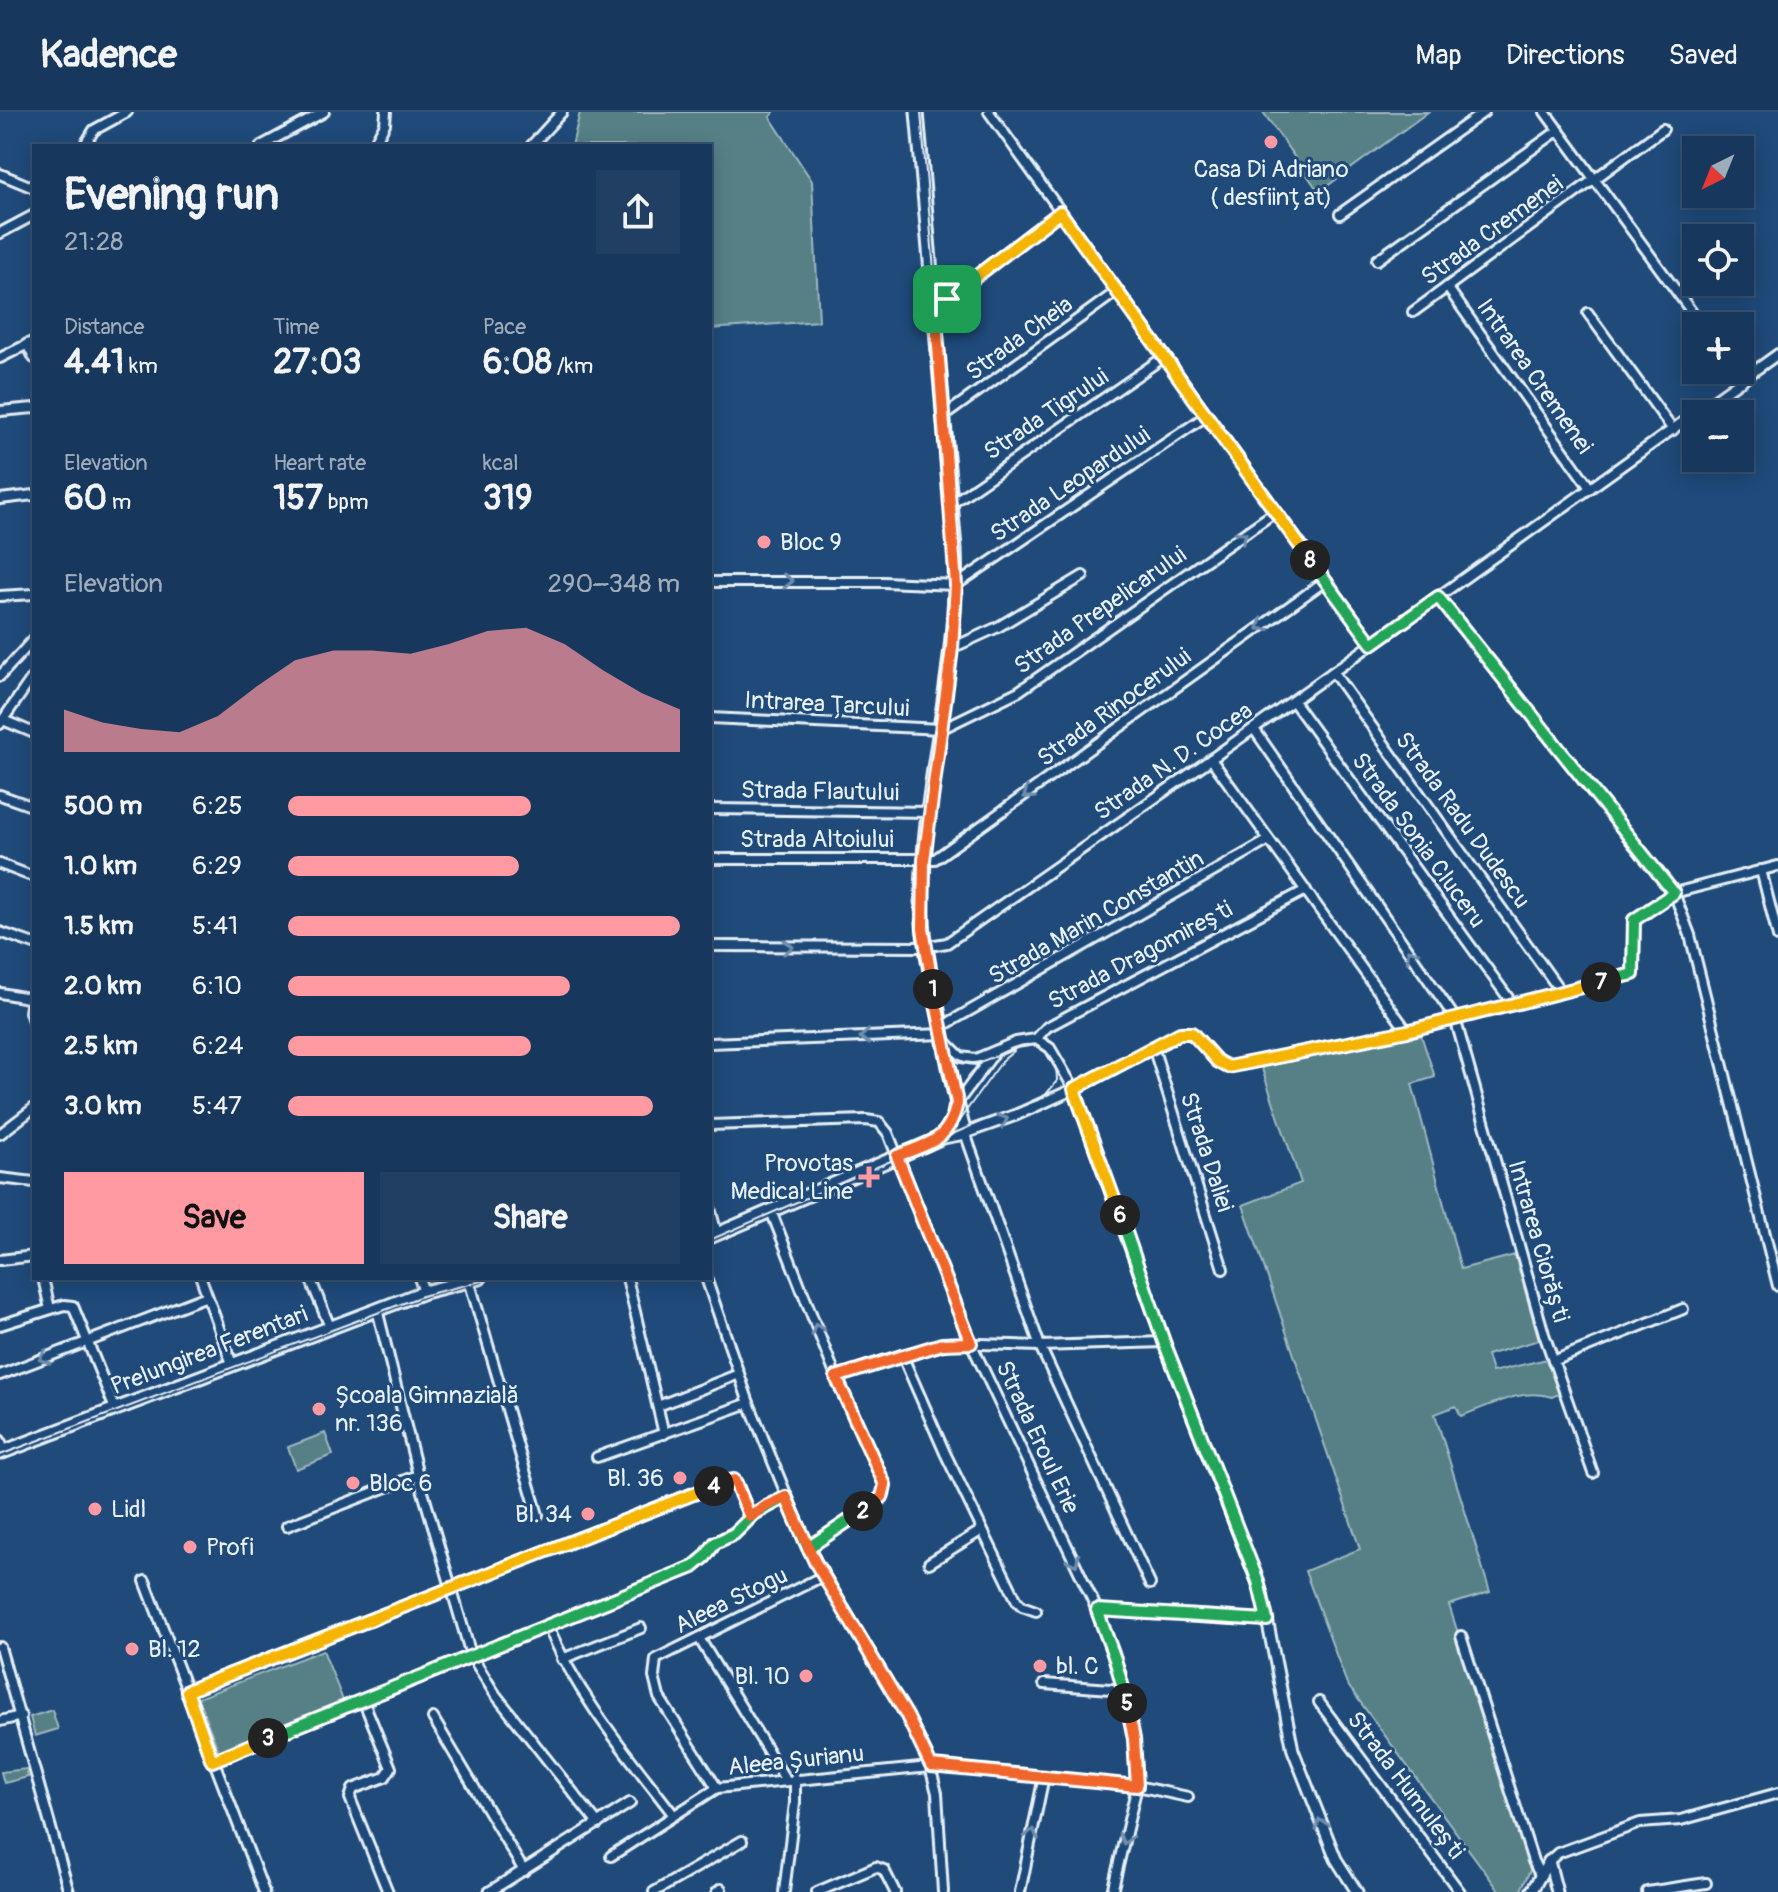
<!DOCTYPE html>
<html lang="en">
<head>
<meta charset="utf-8">
<style>
  :root { --surface:#17385c; --page:#203f62; --text:#f1f3f6; --muted:#9eacbb; --line:#365272; --accent:#ff9aa2 }
  body { margin:0; font-family:Pangolin,sans-serif; background:var(--page); color:var(--text); height:100vh; display:flex; flex-direction:column; font-size:30px; white-space:nowrap }
  * { box-sizing:border-box; margin:0 }
  p { font-size:26px; color:var(--muted) }
  .icon { flex:none; width:44px; height:44px; fill:none; stroke:currentColor; stroke-width:2; stroke-linecap:round; stroke-linejoin:round }
  .map { position:relative; flex:1; overflow:hidden }
  .side { position:absolute; left:32px; top:32px; width:680px; height:1136px; display:flex; flex-direction:column; background:var(--surface); border-radius:0px; box-shadow:0 4px 20px #0003,0 0 0 2px var(--line) }
  .side>* { flex:none }
  .needle { width:52px; rotate:223deg }
  .tools { position:absolute; left:1682px; top:24px; display:grid; gap:16px }
  .tools a { display:grid; place-items:center; width:72px; height:72px; border-radius:0px; background:var(--surface); box-shadow:0 4px 20px #0003,0 0 0 2px var(--line); font-size:40px }
  .pin { position:absolute; display:grid; place-items:center; width:68px; height:68px; color:#fff; margin:-34px; border-radius:16px; box-shadow:0 4px 12px #0006 }
  .km { position:absolute; width:40px; height:40px; margin:-20px; border-radius:50%; background:#222; color:#fff; font-size:22px; line-height:40px; text-align:center }
  .round { display:grid; place-items:center; flex:none; width:84px; height:84px; border-radius:0px; background:var(--page) }
  .headline { display:flex; align-items:center; justify-content:space-between; height:136px; padding:0 32px }
  h1 { font-size:44px; font-weight:800; line-height:60px }
  .figures { display:grid; grid-template-columns:repeat(3,1fr); gap:12px; height:136px; padding:8px 32px }
  .figures div { display:grid; align-content:center }
  .figures b { font-size:34px; font-weight:800 }
  .figures small { font-size:22px; font-weight:400 }
  .figures p { font-size:22px }
  .chart { height:224px; padding:16px 32px }
  .chart p { display:flex; justify-content:space-between }
  .chart svg { width:100%; height:144px; margin-top:8px; fill:var(--accent); opacity:.7 }
  .action { display:flex; gap:16px; margin-top:auto; padding:16px 32px }
  .action a { flex:1; height:92px; border-radius:0px; background:var(--accent); color:#111; font-size:32px; font-weight:800; line-height:92px; text-align:center }
  .action a+a { background:var(--page); color:var(--text) }
  ul { padding:0 32px; list-style:none; font-size:26px }
  li { display:grid; grid-template-columns:128px 96px 1fr; align-items:center; height:60px }
  li i { height:20px; border-radius:10px; background:var(--accent) }
  header { display:flex; align-items:center; gap:48px; box-sizing:border-box; height:112px; padding:0 40px; background:var(--surface); border-bottom:2px solid var(--line) }
  header strong { font-size:38px }
  nav { display:flex; gap:44px; margin-inline-start:auto; font-size:28px }
  .map>svg:first-child { display:block }
</style>
</head>
<body>
<header>
<strong>Kadence</strong>
<nav><a>Map</a><a>Directions</a><a>Saved</a></nav>
</header>
<div class="map">
<svg width="1778" height="1780" viewBox="0 0 1778 1780">
  <rect width="100%" height="100%" fill="#1f4a7a"/>
  <filter id="ink" filterUnits="userSpaceOnUse"><feTurbulence type="fractalNoise" baseFrequency=".0125" numOctaves="2"/><feDisplacementMap in="SourceGraphic" scale="16" xChannelSelector="R" yChannelSelector="G"/><feConvolveMatrix kernelMatrix="1 2 1 2 8 2 1 2 1" color-interpolation-filters="sRGB"/></filter>
  <g filter="url(#ink)">
    <!-- green -->
    <g fill="#578086" stroke="#a0b8bf" stroke-width="2">
      <path d="M580 0H774L770 5 812 69 819 209 710 217V34H572Z"/>
      <path d="M1263 0H1428L1319 80Z"/>
      <path d="M1421 923 1435 965 1412 972 1461 1157 1515 1143 1539 1228 1487 1243 1492 1260 1547 1247 1559 1282 1552 1285C1523 1275 1489 1294 1461 1304L1456 1294 1435 1302 1490 1480 1449 1493 1532 1754 1520 1780H1500L1347 1572 1305 1459 1360 1437 1243 1093 1301 1071 1261 954Z"/>
      <path d="M325 1321 333 1343 296 1357 288 1335Z"/>
      <path d="M323 1538 344 1591 220 1643 198 1586Z"/>
      <path d="M52 1598 58 1617 35 1624 30 1605Z"/>
      <path d="M26 1657 28 1665 4 1671 1 1660Z"/>
    </g>
    <g fill="none" stroke-linecap="round" stroke-linejoin="round">
      <defs>
        <g id="minor">
          <path d="M989 0 1372 532"/>
          <path d="M1545 0 1702 214"/>
          <path d="M84 34 94 18 127 0"/>
          <path d="M261 34 324 0"/>
          <path d="M373 34 385 12 386 0"/>
          <path d="M531 34 562 0"/>
          <path d="M0 62 34 76"/>
          <path d="M1340 102 1484 0"/>
          <path d="M0 121 34 103"/>
          <path d="M1377 148 1559 18"/>
          <path d="M1447 175 1590 376"/>
          <path d="M935 195 1060 100"/>
          <path d="M1413 200 1663 17"/>
          <path d="M1588 201 1673 318"/>
          <path d="M27 232 34 246"/>
          <path d="M0 246 34 229"/>
          <path d="M1734 258 1742 269"/>
          <path d="M0 299 34 296"/>
          <path d="M944 304 1116 180"/>
          <path d="M0 387 34 383"/>
          <path d="M951 392 1164 245"/>
          <path d="M710 470H883L956 473 1206 304"/>
          <path d="M0 484 34 482"/>
          <path d="M1438 485 1674 781 1690 823 1778 1174"/>
          <path d="M952 536 998 515 1083 464"/>
          <path d="M1333 560 1561 880"/>
          <path d="M0 564 34 527"/>
          <path d="M1293 589 1512 891"/>
          <path d="M710 606 941 617 1019 579 1275 400"/>
          <path d="M3 608 34 621"/>
          <path d="M0 612 34 563"/>
          <path d="M1254 617 1455 906 1544 1222 1593 1361"/>
          <path d="M1211 647 1407 919"/>
          <path d="M0 683 34 695"/>
          <path d="M710 697 930 700"/>
          <path d="M710 747H935L1325 469"/>
          <path d="M0 752 34 765"/>
          <path d="M1761 758 1778 825"/>
          <path d="M0 820 34 832"/>
          <path d="M710 834 923 835 947 831 1211 647 1778 242"/>
          <path d="M0 881 34 887"/>
          <path d="M32 887 30 900 34 912"/>
          <path d="M941 915 1269 728"/>
          <path d="M1036 927 1050 936 1074 977 1184 920C1204 923 1208 949 1228 955L1407 919 1633 862 1634 808 1674 781 1778 754"/>
          <path d="M945 929 961 945 976 947 1016 930 1036 927 1047 915 1306 778"/>
          <path d="M710 931 943 922"/>
          <path d="M1153 935 1223 1157"/>
          <path d="M957 991 994 941"/>
          <path d="M710 1013 866 1008 879 1010 888 1021 971 1231 1093 1489 1120 1561 1134 1627 1137 1674 1112 1780"/>
          <path d="M965 1021 1040 1234 1150 1472"/>
          <path d="M0 1022 34 996"/>
          <path d="M0 1066 34 1070"/>
          <path d="M710 1096 717 1122"/>
          <path d="M771 1099 836 1265 885 1373 884 1382 876 1390 808 1436"/>
          <path d="M0 1148 34 1144"/>
          <path d="M43 1166 50 1197"/>
          <path d="M201 1166 232 1252"/>
          <path d="M310 1166 330 1215"/>
          <path d="M419 1166 424 1180"/>
          <path d="M627 1166 664 1322"/>
          <path d="M706 1166 749 1291 808 1436 907 1604 927 1643 937 1681 943 1780"/>
          <path d="M469 1168 538 1403"/>
          <path d="M377 1197 418 1363 471 1543 495 1582 598 1712"/>
          <path d="M0 1213 64 1193 73 1194 115 1297"/>
          <path d="M902 1243 945 1341 1017 1489 1022 1494 1036 1499"/>
          <path d="M1553 1249 1683 1197"/>
          <path d="M0 1263 207 1184"/>
          <path d="M836 1265 902 1243 951 1231 1040 1234 1164 1230"/>
          <path d="M658 1294 739 1262"/>
          <path d="M0 1328 4 1339"/>
          <path d="M597 1345 749 1291"/>
          <path d="M287 1414 418 1363"/>
          <path d="M929 1451 982 1418"/>
          <path d="M823 1464 656 1547 654 1565 659 1585 717 1676 940 1654 1137 1674 1188 1685"/>
          <path d="M145 1469 264 1780"/>
          <path d="M1097 1498 1267 1508"/>
          <path d="M548 1514C578 1585 627 1642 673 1702"/>
          <path d="M1461 1524 1533 1749 1540 1763"/>
          <path d="M699 1526 785 1667"/>
          <path d="M0 1535 69 1780"/>
          <path d="M562 1547 641 1516"/>
          <path d="M1044 1572 1124 1578"/>
          <path d="M187 1579 728 1368 737 1371 750 1405"/>
          <path d="M363 1588 391 1656 385 1665 353 1677 350 1686 388 1780"/>
          <path d="M1319 1590 1460 1780"/>
          <path d="M433 1606 524 1759"/>
          <path d="M0 1609 21 1604"/>
          <path d="M212 1649 693 1455 705 1445 715 1431 740 1417 754 1402 786 1385"/>
          <path d="M611 1744 717 1676"/>
          <path d="M1549 1749 1558 1741 1640 1711 1681 1708 1778 1681"/>
          <path d="M489 1780 630 1691"/>
          <path d="M654 1780 742 1729"/>
          <path d="M717 1780 721 1777"/>
          <path d="M784 1780 795 1691V1666"/>
          <path d="M817 1780 876 1755 884 1758 895 1780"/>
          <path d="M1020 1780 1044 1664"/>
          <path d="M1647 1780 1706 1771"/>
        </g>
        <g id="tertiary">
          <path d="M965 1021 1016 1003 1074 977 1164 1230 1262 1482 1293 1638 1336 1747 1357 1780"/>
          <path d="M1549 1749 1557 1780"/>
          <path d="M1531 1780 1549 1749"/>
        </g>
        <g id="secondary">
          <path d="M943 1025 953 1007 956 993"/>
          <path d="M710 1125 943 1025 965 1021C954 984 947 946 940 908 932 868 922 828 922 787 923 669 960 554 955 436L917 0"/>
          <path d="M0 1341 424 1180 480 1166"/>
        </g>
      </defs>
      <!-- minor casing -->
      <use href="#minor" stroke="#e8f1f8" stroke-width="14"/>
      <!-- tertiary casing -->
      <use href="#tertiary" stroke="#e8f1f8" stroke-width="15"/>
      <!-- secondary casing -->
      <use href="#secondary" stroke="#e8f1f8" stroke-width="17"/>
      <!-- minor -->
      <use href="#minor" stroke="#1f4a7a" stroke-width="8"/>
      <!-- tertiary -->
      <use href="#tertiary" stroke="#1f4a7a" stroke-width="9"/>
      <!-- secondary -->
      <use href="#secondary" stroke="#1f4a7a" stroke-width="11"/>
      <!-- tram -->
      <g stroke="#e8f1f8" stroke-width="2">
        <path d="M942 931 957 1001 952 1017"/>
        <path d="M955 1014 1003 948 1014 939"/>
        <path d="M710 1128 980 1010 1043 986 1057 969C1057 957 1055 947 1046 940 1023 920 998 948 974 951 962 952 953 944 947 936L926 817 925 769 956 519 958 454 921 0"/>
        <path d="M0 1343 425 1183 494 1166"/>
      </g>
    </g>
    <!-- one-way arrows -->
    <defs><path id="oneway-chevron" d="M-2-3.5L2.5 0L-2 3.5" fill="none" stroke-width="1.6" stroke-linecap="round" stroke-linejoin="round" transform="scale(2)"/></defs>
    <g stroke="#6f8dac">
      <use href="#oneway-chevron" transform="translate(1242 424) rotate(-35)"/>
      <use href="#oneway-chevron" transform="translate(788 469) rotate(-1)"/>
      <use href="#oneway-chevron" transform="translate(1262 514) rotate(144)"/>
      <use href="#oneway-chevron" transform="translate(1028 682) rotate(144)"/>
      <use href="#oneway-chevron" transform="translate(788 835)"/>
      <use href="#oneway-chevron" transform="translate(1411 842) rotate(-125)"/>
      <use href="#oneway-chevron" transform="translate(865 925) rotate(178)"/>
      <use href="#oneway-chevron" transform="translate(1003 1008) rotate(-21)"/>
      <use href="#oneway-chevron" transform="translate(817 1217) rotate(-112)"/>
      <use href="#oneway-chevron" transform="translate(44 1246) rotate(159)"/>
      <use href="#oneway-chevron" transform="translate(1074 1449) rotate(65)"/>
      <use href="#oneway-chevron" transform="translate(1321 1712) rotate(-112)"/>
      <use href="#oneway-chevron" transform="translate(1032 1722) rotate(-78)"/>
      <use href="#oneway-chevron" transform="translate(1125 1727) rotate(104)"/>
    </g>
  </g>
  <g fill="none" stroke-linecap="round" stroke-linejoin="round" filter="url(#ink)">
    <defs>
      <path id="split-1" d="M933 877 923 817 924 748 952 536 956 473 935 195 947 187"/>
      <path id="split-2" d="M863 1399 882 1385 885 1373 836 1265 942 1232 971 1231 897 1044C930 1031 949 1029 957 991L933 877"/>
      <path id="split-3" d="M268 1626 693 1455 705 1445 715 1431 734 1422 754 1402 786 1385 808 1436 863 1399"/>
      <path id="split-4" d="M268 1626 212 1649 187 1579 714 1374"/>
      <path id="split-5" d="M714 1374 734 1368 750 1405 766 1394 786 1385 815 1450 907 1604 931 1654 1137 1674 1134 1627 1127 1591"/>
      <path id="split-6" d="M1120 1103 1164 1230 1258 1469 1267 1508 1097 1498 1115 1547 1127 1591"/>
      <path id="split-7" d="M1120 1103 1074 977 1180 921H1192L1217 949 1228 955 1407 919 1601 870"/>
      <path id="split-8" d="M1310 448 1372 532 1438 485 1674 781 1634 808 1633 862 1601 870"/>
      <path id="split-9" d="M947 187 1060 100 1310 448"/>
    </defs>
    <!-- split-1 casing -->
    <use href="#split-1" stroke="#fff" stroke-width="16"/>
    <!-- split-2 casing -->
    <use href="#split-2" stroke="#fff" stroke-width="16"/>
    <!-- split-3 casing -->
    <use href="#split-3" stroke="#fff" stroke-width="16"/>
    <!-- split-4 casing -->
    <use href="#split-4" stroke="#fff" stroke-width="16"/>
    <!-- split-5 casing -->
    <use href="#split-5" stroke="#fff" stroke-width="16"/>
    <!-- split-6 casing -->
    <use href="#split-6" stroke="#fff" stroke-width="16"/>
    <!-- split-7 casing -->
    <use href="#split-7" stroke="#fff" stroke-width="16"/>
    <!-- split-8 casing -->
    <use href="#split-8" stroke="#fff" stroke-width="16"/>
    <!-- split-9 casing -->
    <use href="#split-9" stroke="#fff" stroke-width="16"/>
    <!-- split-1 -->
    <use href="#split-1" stroke="#f0652b" stroke-width="10"/>
    <!-- split-2 -->
    <use href="#split-2" stroke="#f0652b" stroke-width="10"/>
    <!-- split-3 -->
    <use href="#split-3" stroke="#22a559" stroke-width="10"/>
    <!-- split-4 -->
    <use href="#split-4" stroke="#f5b400" stroke-width="10"/>
    <!-- split-5 -->
    <use href="#split-5" stroke="#f0652b" stroke-width="10"/>
    <!-- split-6 -->
    <use href="#split-6" stroke="#22a559" stroke-width="10"/>
    <!-- split-7 -->
    <use href="#split-7" stroke="#f5b400" stroke-width="10"/>
    <!-- split-8 -->
    <use href="#split-8" stroke="#22a559" stroke-width="10"/>
    <!-- split-9 -->
    <use href="#split-9" stroke="#f5b400" stroke-width="10"/>
  </g>
  <!-- markers -->
  <g fill="#ff9aa2" stroke="#1f4a7a" stroke-width="3">
    <circle cx="1271" cy="30" r="8"/>
    <circle cx="764" cy="430" r="8"/>
    <path d="M865 1053h8v8h8v8h-8v8h-8v-8h-8v-8h8z"/>
    <circle cx="319" cy="1297" r="8"/>
    <circle cx="680" cy="1366" r="8"/>
    <circle cx="353" cy="1371" r="8"/>
    <circle cx="95" cy="1397" r="8"/>
    <circle cx="588" cy="1402" r="8"/>
    <circle cx="190" cy="1435" r="8"/>
    <circle cx="132" cy="1537" r="8"/>
    <circle cx="1040" cy="1554" r="8"/>
    <circle cx="806" cy="1564" r="8"/>
  </g>
  <g text-anchor="middle" stroke-width="6" stroke-linejoin="round" paint-order="stroke">
    <!-- poi labels -->
    <g font-size="24" fill="#e8f1f8" stroke="#1f4a7a" text-anchor="start">
      <text x="1271" y="65" text-anchor="middle">Casa Di Adriano<tspan x="1271" dy="28">( desființat)</tspan></text>
      <text x="780" y="438">Bloc 9</text>
      <text x="853" y="1059" text-anchor="end">Provotas<tspan x="853" dy="28">Medical Line</tspan></text>
      <text x="335" y="1291">Școala Gimnazială<tspan x="335" dy="28">nr. 136</tspan></text>
      <text x="664" y="1374" text-anchor="end">Bl. 36</text>
      <text x="369" y="1379">Bloc 6</text>
      <text x="111" y="1405">Lidl</text>
      <text x="572" y="1410" text-anchor="end">Bl. 34</text>
      <text x="206" y="1443">Profi</text>
      <text x="148" y="1545">Bl. 12</text>
      <text x="1056" y="1562">bl. C</text>
      <text x="790" y="1572" text-anchor="end">Bl. 10</text>
    </g>
    <!-- street labels -->
    <g font-size="24" fill="#e8f1f8" stroke="#1f4a7a">
      <text transform="translate(1492 118) rotate(-36)" y="8">Strada Cremenei</text>
      <text transform="translate(1019 226) rotate(-36)" y="8">Strada Cheia</text>
      <text transform="translate(1535 264) rotate(55)" y="8">Intrarea Cremenei</text>
      <text transform="translate(1046 302) rotate(-34)" y="8">Strada Tigrului</text>
      <text transform="translate(1070 372) rotate(-34)" y="8">Strada Leopardului</text>
      <text transform="translate(1100 498) rotate(-35)" y="8">Strada Prepelicarului</text>
      <text transform="translate(827 592) rotate(3)" y="8">Intrarea Țarcului</text>
      <text transform="translate(1114 595) rotate(-36)" y="8">Strada Rinocerului</text>
      <text transform="translate(1173 649) rotate(-35)" y="8">Strada N. D. Cocea</text>
      <text transform="translate(820 679) rotate(1)" y="8">Strada Flautului</text>
      <text transform="translate(1463 708) rotate(54)" y="8">Strada Radu Dudescu</text>
      <text x="817" y="735">Strada Altoiului</text>
      <text transform="translate(1419 728) rotate(54)" y="8">Strada Sonia Cluceru</text>
      <text transform="translate(1096 805) rotate(-30)" y="8">Strada Marin Constantin</text>
      <text transform="translate(1140 843) rotate(-28)" y="8">Strada Dragomirești</text>
      <text transform="translate(1207 1040) rotate(72)" y="8">Strada Daliei</text>
      <text transform="translate(1539 1129) rotate(74)" y="8">Intrarea Ciorăști</text>
      <text transform="translate(209 1238) rotate(-21)" y="8">Prelungirea Ferentari</text>
      <text transform="translate(1038 1325) rotate(65)" y="8">Strada Eroul Erie</text>
      <text transform="translate(731 1488) rotate(-26)" y="8">Aleea Stogu</text>
      <text transform="translate(796 1648) rotate(-6)" y="8">Aleea Șurianu</text>
      <text transform="translate(1406 1673) rotate(53)" y="8">Strada Humulești</text>
    </g>
  </g>
</svg>
<div class="tools">
<a><svg class="needle" viewBox="-14 -14 28 28"><path d="M0-13l5 13h-10z" fill="#e53935"/><path d="M0 13l5-13h-10z" fill="#9eacbb"/></svg></a>
<a><svg class="icon" aria-label="locate" viewBox="0 0 24 24"><circle cx="12" cy="12" r="6"/><path d="M12 2v4M12 18v4M2 12h4M18 12h4"/></svg></a>
<a>+</a>
<a>−</a>
</div>
<div class="pin" style="left:947px;top:187px;background:#1e9e55"><svg class="icon" aria-label="arrive" viewBox="0 0 24 24"><path d="M6 21V4h12l-3 4 3 4H6"/></svg></div>
<b class="km" style="left:933px;top:877px">1</b>
<b class="km" style="left:863px;top:1399px">2</b>
<b class="km" style="left:268px;top:1626px">3</b>
<b class="km" style="left:714px;top:1374px">4</b>
<b class="km" style="left:1127px;top:1591px">5</b>
<b class="km" style="left:1120px;top:1103px">6</b>
<b class="km" style="left:1601px;top:870px">7</b>
<b class="km" style="left:1310px;top:448px">8</b>
<section class="side">
<div class="headline"><div><h1>Evening run</h1><p>21:28</p></div><a class="round"><svg class="icon" aria-label="share" viewBox="0 0 24 24"><path d="M12 15V3M7 8l5-5 5 5M5 13v7h14v-7"/></svg></a></div>
<div class="figures">
<div><p>Distance</p><b>4.41<small> km</small></b></div>
<div><p>Time</p><b>27:03</b></div>
<div><p>Pace</p><b>6:08<small> /km</small></b></div>
</div>
<div class="figures">
<div><p>Elevation</p><b>60<small> m</small></b></div>
<div><p>Heart rate</p><b>157<small> bpm</small></b></div>
<div><p>kcal</p><b>319</b></div>
</div>
<div class="chart"><p><span>Elevation</span>290–348 m</p>
<svg viewBox="0 0 160 44" preserveAspectRatio="none"><path d="M0 44V31L10 35L20 37L30 38L40 33L50 24L60 16L70 13L80 13L90 14L100 11L110 7L120 6L130 11L140 19L150 26L160 31V44z"/></svg>
</div>
<ul>
<li><b>500 m</b>6:25<i style="width:62%"></i></li>
<li><b>1.0 km</b>6:29<i style="width:59%"></i></li>
<li><b>1.5 km</b>5:41<i style="width:100%"></i></li>
<li><b>2.0 km</b>6:10<i style="width:72%"></i></li>
<li><b>2.5 km</b>6:24<i style="width:62%"></i></li>
<li><b>3.0 km</b>5:47<i style="width:93%"></i></li>
</ul>
<div class="action"><a>Save</a><a>Share</a></div>
</section>
</div>
</body>
</html>
